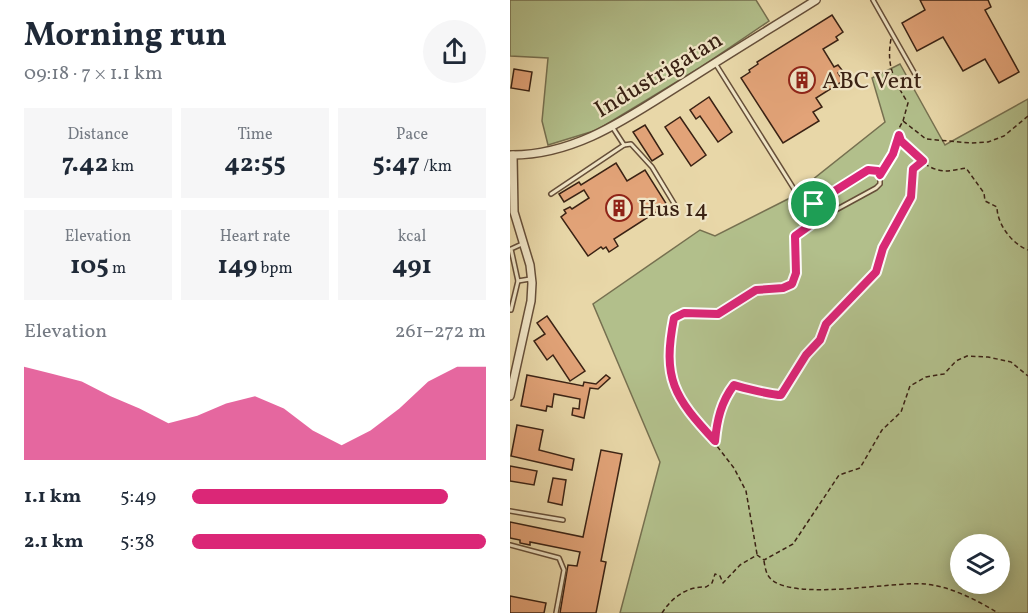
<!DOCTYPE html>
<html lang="en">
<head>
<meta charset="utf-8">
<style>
  :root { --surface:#fff; --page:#f6f6f7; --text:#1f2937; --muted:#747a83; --accent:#db2777 }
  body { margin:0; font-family:Vollkorn,serif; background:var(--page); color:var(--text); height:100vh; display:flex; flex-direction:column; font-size:22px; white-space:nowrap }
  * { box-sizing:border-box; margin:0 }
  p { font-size:20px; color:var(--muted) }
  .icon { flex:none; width:33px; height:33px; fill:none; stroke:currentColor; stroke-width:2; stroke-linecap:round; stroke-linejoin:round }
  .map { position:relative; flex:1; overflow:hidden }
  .details { display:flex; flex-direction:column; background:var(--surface); width:510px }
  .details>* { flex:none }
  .fabs { position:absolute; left:440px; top:534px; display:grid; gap:12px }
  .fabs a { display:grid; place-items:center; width:60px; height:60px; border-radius:50%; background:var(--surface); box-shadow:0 3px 15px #0003; font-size:30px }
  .pin { position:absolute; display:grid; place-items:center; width:51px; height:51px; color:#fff; margin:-26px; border:3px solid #fff; border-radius:50%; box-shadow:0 2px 6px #0007 }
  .round { display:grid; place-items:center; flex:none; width:63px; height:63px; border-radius:32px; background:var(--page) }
  .summary { display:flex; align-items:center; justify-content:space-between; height:102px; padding:0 24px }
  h1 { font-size:33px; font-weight:700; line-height:45px }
  .figures { display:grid; grid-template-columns:repeat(3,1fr); gap:9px; height:102px; padding:6px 24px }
  .figures div { display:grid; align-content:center; border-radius:0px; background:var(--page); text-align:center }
  .figures b { font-size:26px; font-weight:700 }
  .figures small { font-size:16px; font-weight:400 }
  .figures p { font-size:16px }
  .chart { height:168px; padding:12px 24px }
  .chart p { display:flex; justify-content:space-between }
  .chart svg { width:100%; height:108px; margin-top:6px; fill:var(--accent); opacity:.7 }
  ul { padding:0 24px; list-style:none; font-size:20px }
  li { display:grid; grid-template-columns:96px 72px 1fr; align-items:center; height:45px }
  li i { height:15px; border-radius:8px; background:var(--accent) }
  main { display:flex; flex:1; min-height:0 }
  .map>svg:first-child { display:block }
</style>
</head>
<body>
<main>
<section class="details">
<div class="summary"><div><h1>Morning run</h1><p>09:18 · 7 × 1.1 km</p></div><a class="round"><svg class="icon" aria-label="share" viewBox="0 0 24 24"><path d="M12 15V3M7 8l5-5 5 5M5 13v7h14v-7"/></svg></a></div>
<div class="figures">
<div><p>Distance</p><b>7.42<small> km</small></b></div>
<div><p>Time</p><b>42:55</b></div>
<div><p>Pace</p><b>5:47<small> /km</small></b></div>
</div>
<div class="figures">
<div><p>Elevation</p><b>105<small> m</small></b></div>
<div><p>Heart rate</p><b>149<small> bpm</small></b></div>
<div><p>kcal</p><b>491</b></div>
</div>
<div class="chart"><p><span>Elevation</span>261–272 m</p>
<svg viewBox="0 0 160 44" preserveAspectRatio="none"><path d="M0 44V6L10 9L20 12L30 18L40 23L50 29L60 26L70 21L80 18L90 23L100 32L110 38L120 32L130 23L140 12L150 6L160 6V44z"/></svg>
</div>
<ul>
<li><b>1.1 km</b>5:49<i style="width:87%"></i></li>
<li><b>2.1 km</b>5:38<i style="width:100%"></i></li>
</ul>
</section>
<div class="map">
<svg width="518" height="613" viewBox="0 0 518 613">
  <rect width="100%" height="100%" fill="#e8d7a8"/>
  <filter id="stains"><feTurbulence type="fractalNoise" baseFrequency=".00333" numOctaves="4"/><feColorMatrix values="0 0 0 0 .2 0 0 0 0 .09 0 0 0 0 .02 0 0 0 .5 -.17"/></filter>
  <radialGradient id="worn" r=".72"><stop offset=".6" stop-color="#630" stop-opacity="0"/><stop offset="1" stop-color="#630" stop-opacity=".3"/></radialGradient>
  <!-- green -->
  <g fill="#b2bf8b" stroke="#767050" stroke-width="1.5" fill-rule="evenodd">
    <path d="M0 0H246L259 21 188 69 87 130 38 145 32 121 38 58 0 56Z"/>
    <path d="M390 64 435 145 518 99V613H110L150 462 83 304 190 230 205 236 278 199 375 122 362 78ZM450 544H489V584H450Z"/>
  </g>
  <!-- building -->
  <g fill="#e2a378" stroke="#3a2214" stroke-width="1.5">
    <path d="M410 0H478L481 7 475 10 509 72 489 83 475 59 453 71 433 37 407 51 392 23 415 10Z"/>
    <path d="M322 15 333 32 326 37 328 40 313 49 324 67 328 65 332 70 328 73 333 81 306 98 312 107 303 112 309 121 273 143 231 78 240 72 239 70 248 64 247 62Z"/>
    <path d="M4 69 22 72 19 91 1 88Z"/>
    <path d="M199 97 222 132 208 142 190 116 186 119 180 110Z"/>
    <path d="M170 117 196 155 181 166 155 127Z"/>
    <path d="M135 125 153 154 142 161 123 132Z"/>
    <path d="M106 163 117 181 135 170 157 205 104 239 108 246 99 252 96 247 93 249 91 247 78 256 51 217 56 213 54 210 60 207 62 209 79 198 74 190 54 202 49 194 69 182 71 185Z"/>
    <path d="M37 316 75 371 60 381 43 355 37 360 24 341 35 334 27 323Z"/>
    <path d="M17 375 73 386 74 382 86 384 96 375 100 378 88 389 80 388 74 418 62 415 63 408 69 409 70 399 44 394 42 407 37 406 36 411 11 406Z"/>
    <path d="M7 425 33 430 29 450 64 459 62 470 1 456Z"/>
    <path d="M91 450 112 454 91 561 96 562 86 613H50L58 565 67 566 70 552 20 542V545L10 543V540L0 538V522L73 537Z"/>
    <path d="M0 466 27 471 24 485 0 481Z"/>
    <path d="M43 478 56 480 52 505 38 502Z"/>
    <path d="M0 596 36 603 34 613H0Z"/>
  </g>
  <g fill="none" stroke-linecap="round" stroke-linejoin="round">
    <defs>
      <g id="lane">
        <path d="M363 0 406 76"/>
        <path d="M205 63 289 197 317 213 322 212 366 188 370 184V175L367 171 358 170 304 204"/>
        <path d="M114 145 121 144 142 167 165 205"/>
        <path d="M41 194 114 145 103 128"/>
        <path d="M12 244 1 249 8 281 20 279"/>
        <path d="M1 310 8 281"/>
        <path d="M0 511 53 520"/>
        <path d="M0 545 49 558 54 570 46 613"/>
      </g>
      <g id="street">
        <path d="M0 155C68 156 123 114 178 80 220 53 263 27 306 0"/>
        <path d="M0 396 21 301 22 283 20 265 4 212 3 155"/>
      </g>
    </defs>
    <!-- lane casing -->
    <use href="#lane" stroke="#664f39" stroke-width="6"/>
    <!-- street casing -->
    <use href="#street" stroke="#664f39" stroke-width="10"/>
    <!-- path -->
    <g stroke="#3a2214" stroke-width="1.5" stroke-dasharray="4.5 3" stroke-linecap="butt">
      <path d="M381 39C376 65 384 81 398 103L393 121"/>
      <path d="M518 116 494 136 478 142 461 143 416 139 393 121 387 132C394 149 416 171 436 171 442 171 449 169 456 168L474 193 475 201 487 207C487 224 502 244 518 250"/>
      <path d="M373 170 383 154 388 136"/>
      <path d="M205 440C207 419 212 402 224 385 235 388 261 395 271 395L296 355 310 340 316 324 366 272 373 248 401 197 403 169 413 161"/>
      <path d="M247 554 236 491 224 468 168 396 159 373V344L164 318 174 313 209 314 246 290 273 288 282 284 286 273 285 236 313 215"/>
      <path d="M254 561C255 567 256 574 260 578 281 602 384 581 415 584 439 586 467 600 488 613"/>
      <path d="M152 613C162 597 178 586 196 587L202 583 205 574 210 576 213 583 230 565 247 555 254 560 283 544 329 475 350 468 372 430 391 412 400 386 416 377 434 374 446 361 457 356 478 357 501 362 518 376"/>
    </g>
    <!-- lane -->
    <use href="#lane" stroke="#f0e5c6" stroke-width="3"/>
    <!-- street -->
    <use href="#street" stroke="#f0e5c6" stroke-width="7"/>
  </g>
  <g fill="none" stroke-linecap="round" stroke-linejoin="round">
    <defs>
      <path id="route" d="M389 135 391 141 413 161 403 169 401 197 373 248 366 272 316 324 310 340 296 355 271 395C262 395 233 388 224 385 211 402 207 420 205 441 164 397 152 379 164 318L174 313 208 314 246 290 273 288 282 284 286 273 285 236 317 213 304 204 358 170 368 171 370 175 383 154Z"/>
    </defs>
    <!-- route casing -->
    <use href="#route" stroke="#fff" stroke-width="12"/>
    <!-- route -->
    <use href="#route" stroke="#db2777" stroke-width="8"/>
  </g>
  <!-- icons -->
  <defs>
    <symbol id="building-ring" viewBox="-11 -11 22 22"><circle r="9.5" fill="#f0e5c6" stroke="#8f2418" stroke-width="1.5"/><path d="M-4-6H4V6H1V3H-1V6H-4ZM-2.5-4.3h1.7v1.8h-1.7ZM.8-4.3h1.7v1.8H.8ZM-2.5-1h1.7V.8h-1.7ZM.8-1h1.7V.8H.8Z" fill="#8f2418"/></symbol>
  </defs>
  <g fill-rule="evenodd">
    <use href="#building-ring" x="277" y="65" width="30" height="30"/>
    <use href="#building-ring" x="94" y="193" width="30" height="30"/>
  </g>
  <g text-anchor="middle" stroke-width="4.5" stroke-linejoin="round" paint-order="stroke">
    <!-- street labels -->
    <g font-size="24" fill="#3a2214" stroke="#f0e5c6">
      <text transform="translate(148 74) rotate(-31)" y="8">Industrigatan</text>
    </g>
    <!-- poi labels -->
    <g font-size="24" fill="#3a2214" stroke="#f0e5c6" text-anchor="start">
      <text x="312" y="88">ABC Vent</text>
      <text x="128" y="216">Hus 14</text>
    </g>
  </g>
  <rect width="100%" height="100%" filter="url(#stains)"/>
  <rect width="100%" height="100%" fill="url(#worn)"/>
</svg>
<div class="fabs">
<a><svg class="icon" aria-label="layers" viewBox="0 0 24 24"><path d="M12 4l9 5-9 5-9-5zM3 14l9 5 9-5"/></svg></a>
</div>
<div class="pin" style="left:304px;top:204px;background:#1e9e55"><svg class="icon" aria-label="arrive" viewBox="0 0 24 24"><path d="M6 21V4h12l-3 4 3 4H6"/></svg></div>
</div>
</main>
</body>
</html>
